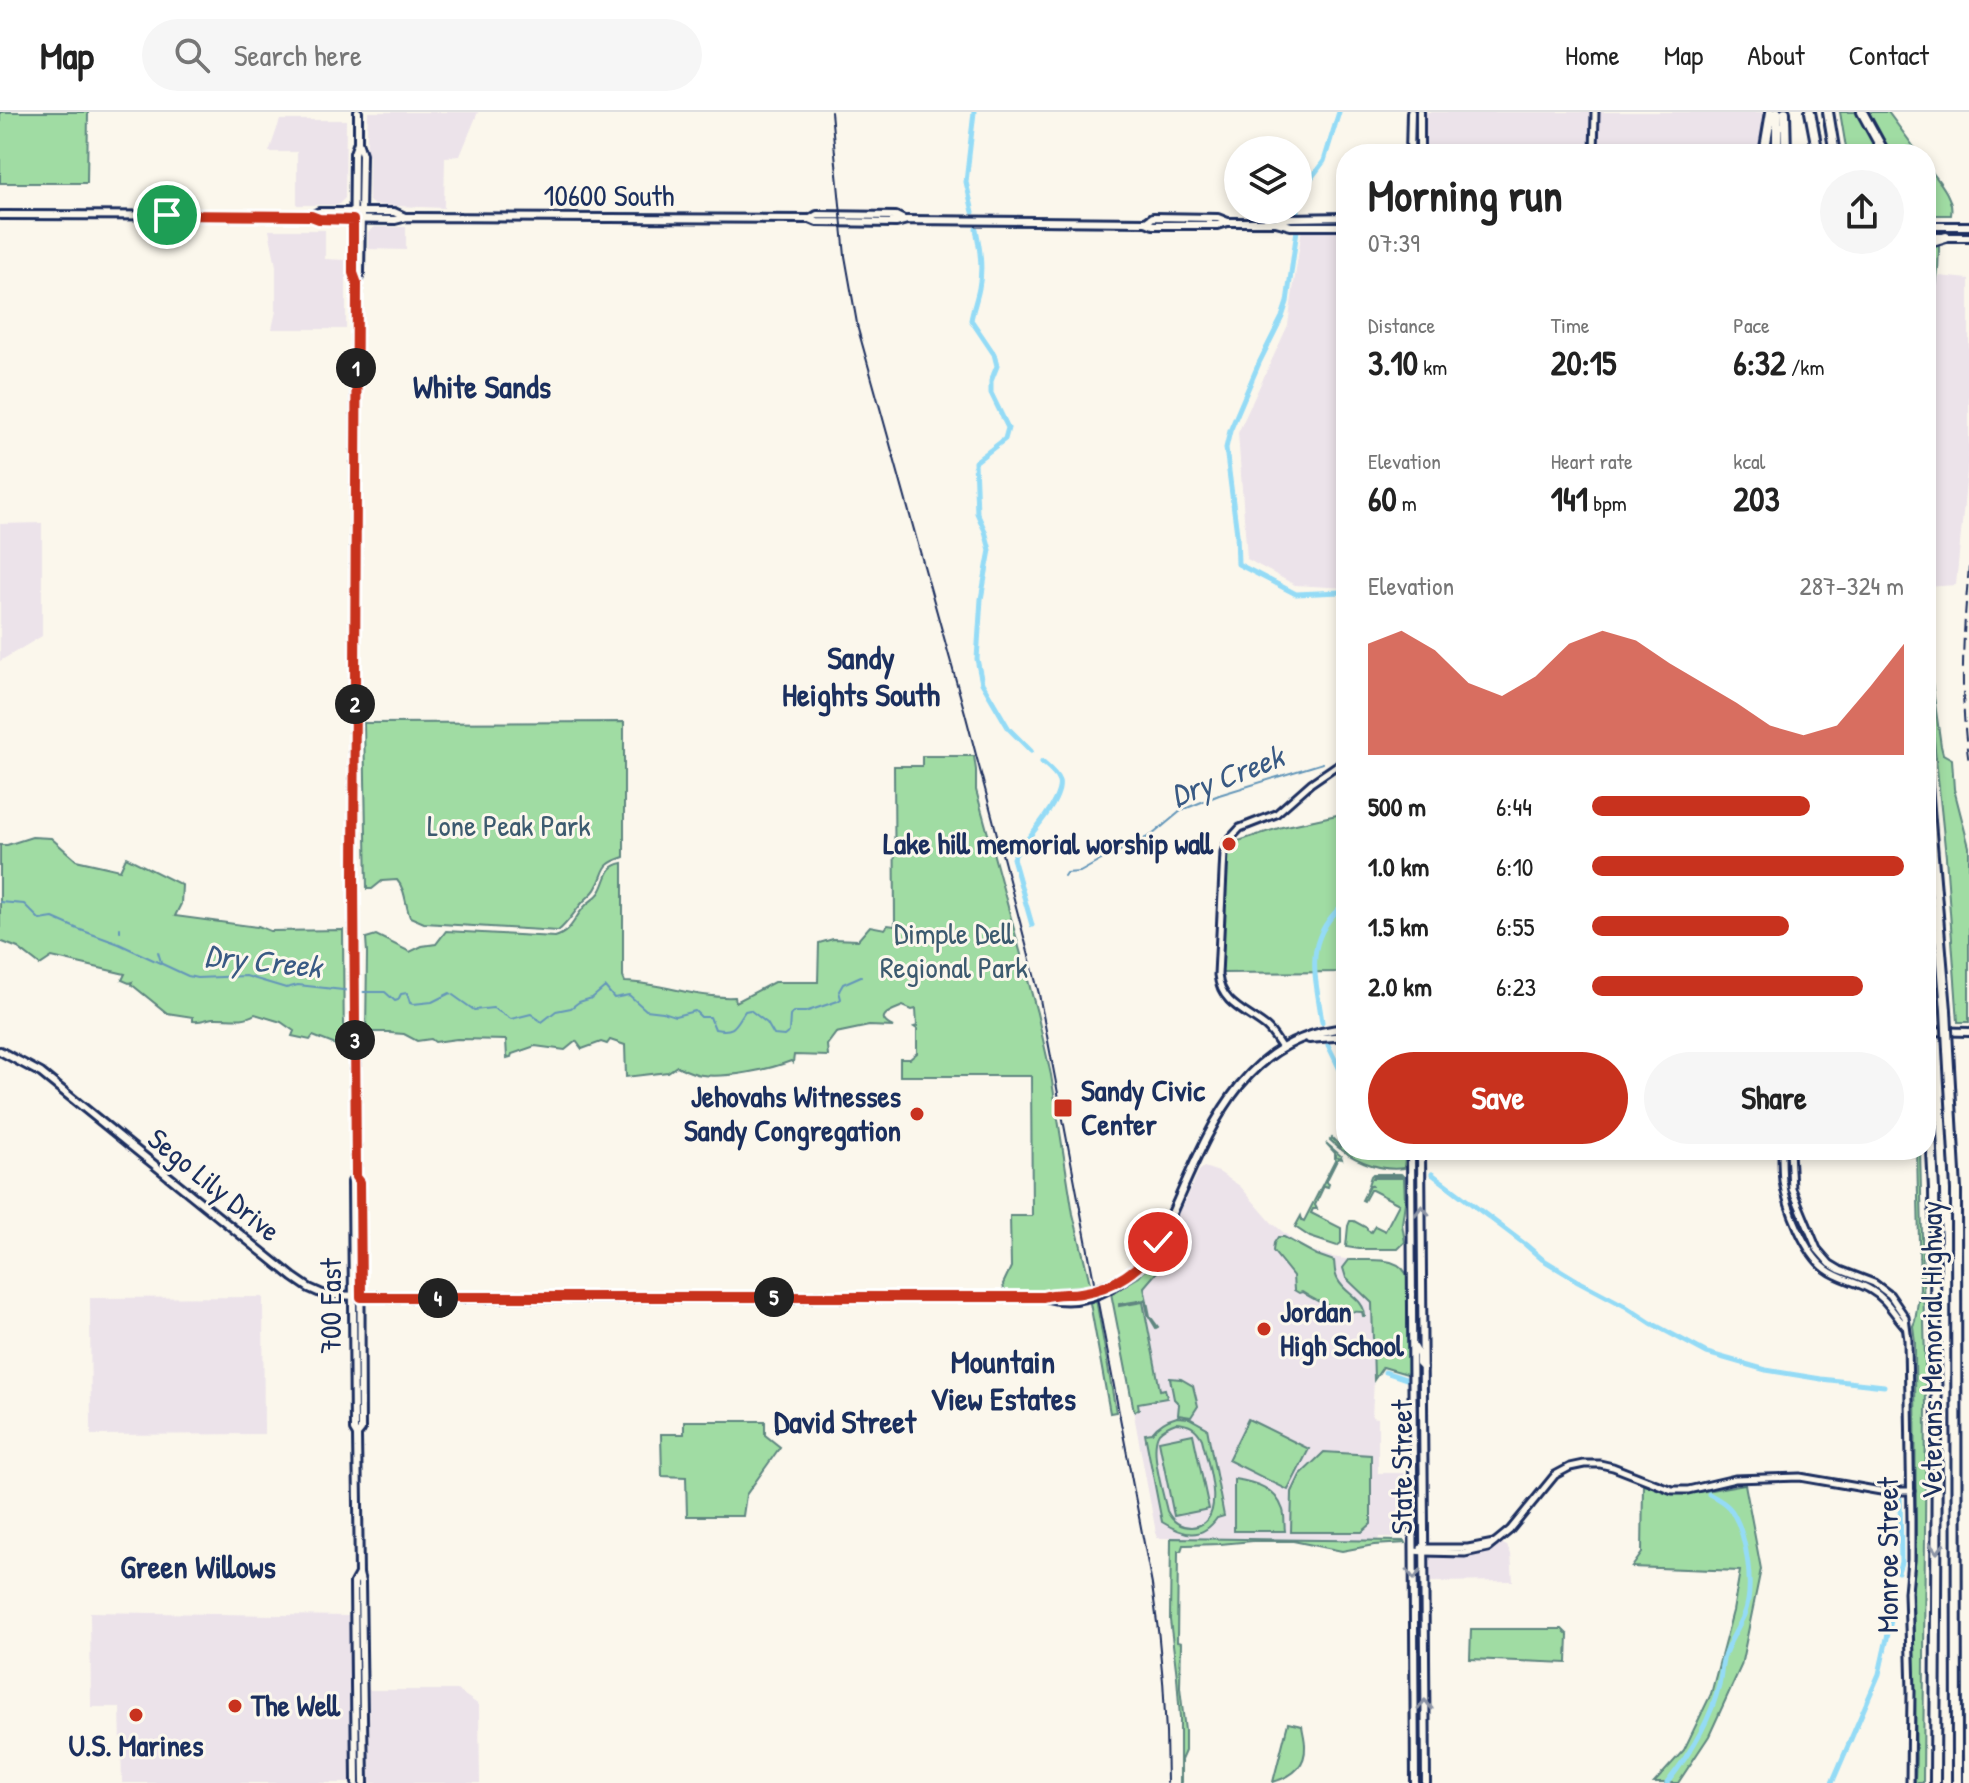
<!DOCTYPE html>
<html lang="en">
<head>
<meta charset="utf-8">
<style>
  :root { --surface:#fff; --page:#f6f6f6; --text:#222; --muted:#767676; --line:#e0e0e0; --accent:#c8321e }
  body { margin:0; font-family:"Patrick Hand",sans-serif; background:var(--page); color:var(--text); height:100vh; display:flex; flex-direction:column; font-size:30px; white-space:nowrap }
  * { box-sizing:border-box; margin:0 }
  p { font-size:26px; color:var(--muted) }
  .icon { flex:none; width:44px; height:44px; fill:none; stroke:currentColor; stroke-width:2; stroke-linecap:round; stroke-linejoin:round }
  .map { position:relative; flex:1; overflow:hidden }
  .drawer { position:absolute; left:1336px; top:32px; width:600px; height:1016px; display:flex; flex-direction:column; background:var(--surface); border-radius:32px; box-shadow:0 4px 12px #0003 }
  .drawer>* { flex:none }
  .fabs { position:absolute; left:1224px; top:24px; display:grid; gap:16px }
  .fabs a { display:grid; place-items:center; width:88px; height:88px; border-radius:50%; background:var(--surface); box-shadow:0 4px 12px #0003; font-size:40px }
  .pin { position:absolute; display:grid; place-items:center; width:68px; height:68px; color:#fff; margin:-34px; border:4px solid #fff; border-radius:50%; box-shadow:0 2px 8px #0007 }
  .km { position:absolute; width:40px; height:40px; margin:-20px; border-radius:50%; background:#222; color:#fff; font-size:22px; line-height:40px; text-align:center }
  .round { display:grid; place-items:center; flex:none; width:84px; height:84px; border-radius:42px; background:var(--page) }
  .summary { display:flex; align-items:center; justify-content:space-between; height:136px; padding:0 32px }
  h1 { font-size:44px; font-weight:700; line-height:60px }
  .metrics { display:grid; grid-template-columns:repeat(3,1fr); gap:12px; height:136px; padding:8px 32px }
  .metrics div { display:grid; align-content:center }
  .metrics b { font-size:34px; font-weight:700 }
  .metrics small { font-size:22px; font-weight:400 }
  .metrics p { font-size:22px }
  .chart { height:224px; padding:16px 32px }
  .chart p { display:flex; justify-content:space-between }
  .chart svg { width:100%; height:144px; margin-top:8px; fill:var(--accent); opacity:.7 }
  .action { display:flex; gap:16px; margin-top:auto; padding:16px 32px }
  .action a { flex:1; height:92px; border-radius:48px; background:var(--accent); color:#fff; font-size:32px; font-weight:700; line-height:92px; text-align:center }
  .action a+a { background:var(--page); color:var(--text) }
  ul { padding:0 32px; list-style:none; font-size:26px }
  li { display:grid; grid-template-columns:128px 96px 1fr; align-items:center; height:60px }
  li i { height:20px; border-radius:10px; background:var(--accent) }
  header { display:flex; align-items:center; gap:48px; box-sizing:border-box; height:112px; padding:0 40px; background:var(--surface); border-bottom:2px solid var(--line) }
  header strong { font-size:38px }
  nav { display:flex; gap:44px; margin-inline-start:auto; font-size:28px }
  .search { width:560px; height:72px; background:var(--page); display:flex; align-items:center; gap:20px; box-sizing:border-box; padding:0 28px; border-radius:44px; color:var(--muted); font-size:30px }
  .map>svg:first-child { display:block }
</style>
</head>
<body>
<header>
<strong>Map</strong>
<div class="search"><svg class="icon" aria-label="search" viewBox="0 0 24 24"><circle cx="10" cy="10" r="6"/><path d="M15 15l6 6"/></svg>Search here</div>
<nav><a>Home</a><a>Map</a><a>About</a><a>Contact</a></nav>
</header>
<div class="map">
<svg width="1969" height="1671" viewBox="0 0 1969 1671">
  <rect width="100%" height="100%" fill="#fbf7ec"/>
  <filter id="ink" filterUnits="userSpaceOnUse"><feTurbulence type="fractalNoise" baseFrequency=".0125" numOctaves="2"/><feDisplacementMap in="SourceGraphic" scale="16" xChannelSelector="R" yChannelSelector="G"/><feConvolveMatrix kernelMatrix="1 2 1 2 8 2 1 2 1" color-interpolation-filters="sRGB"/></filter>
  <g filter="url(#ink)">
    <!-- built -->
    <g fill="#ece3ea">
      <path d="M368 0H478L460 44 445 45 444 96 374 93 369 89V44H366Z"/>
      <path d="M1425 0H1770L1768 42H1426Z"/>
      <path d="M280 8H346L345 86 338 93H297V40H269Z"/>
      <path d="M374 115H406V138L368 137V120Z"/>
      <path d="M1302 116 1346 118V476L1295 473 1247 447 1238 321 1288 213Z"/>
      <path d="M269 118H325V147L346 148V217H272L276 199V154Z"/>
      <path d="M1939 164 1969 167V340L1956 473 1926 475V217Z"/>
      <path d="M42 411V524L0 549V412Z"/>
      <path d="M1204 1055 1219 1060 1240 1074 1272 1111 1294 1129 1312 1139 1332 1145 1352 1148 1394 1150 1402 1154 1407 1160 1410 1263 1383 1255 1374 1269 1372 1305 1378 1306V1361H1404V1425H1379L1378 1429 1157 1426 1111 1180 1135 1166 1153 1146 1168 1123 1199 1059Z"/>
      <path d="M263 1185 264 1322 91 1323 90 1186Z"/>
      <path d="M1501 1431 1507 1434 1511 1442 1513 1469 1428 1470V1448L1430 1445 1476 1442Z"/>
      <path d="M90 1500 349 1504 350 1671H122L120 1595H91Z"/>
      <path d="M369 1578H457L479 1593 480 1671H370Z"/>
    </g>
    <!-- green -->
    <g fill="#a0dca3" stroke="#5e8680" stroke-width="2" fill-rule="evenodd">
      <path d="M0 0H88L87 71H0Z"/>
      <path d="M1840 0H1857L1881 42H1847Z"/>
      <path d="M1869 0H1888L1919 42H1892Z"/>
      <path d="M1926 52C1936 66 1955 85 1951 103H1926Z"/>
      <path d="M1939 134C1939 163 1935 190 1926 218V136Z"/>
      <path d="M1926 528 1941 634 1943 642 1952 647 1954 677 1969 735V910H1958L1946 745 1926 550Z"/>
      <path d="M624 610V745C599 753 607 758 596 776 593 782 587 785 583 790 575 799 568 811 558 819L424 811 410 805C405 793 406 778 397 768L382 769 372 777H367L364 611Z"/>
      <path d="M922 644H974L976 658V678L1037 901 1051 963 1073 1102 1091 1175 1077 1178 1011 1181 1004 1178 1003 1172 1011 1155 1010 1104H1032L1031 964H900V947H910L917 941V917L914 915 917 914 916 897 912 898 903 894C894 898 871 904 893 915L869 914 836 921 827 933 828 944 794 943 793 951 791 949C768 958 727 966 702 963 693 962 685 958 677 954L668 960 626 965 625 933 610 928 607 932 601 930 582 937 576 929 565 938 535 934 512 942 511 945 507 946 506 928 457 927 435 930 431 927 417 929 404 922 391 921 390 920H366L367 841 366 826 376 823 410 840 422 834 436 832 446 819 555 825C572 820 574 805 586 793 591 788 596 786 600 780 608 767 605 754 623 751V865L625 870C663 871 698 887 735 885L736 890 774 870H818L819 831 833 827 858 828 870 814 885 817 888 813 895 814 894 654H922Z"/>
      <path d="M1346 701V860L1222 861 1224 785 1229 732 1282 715Z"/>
      <path d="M32 725 51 726 76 748 120 758 126 745 182 773 181 792 175 804 257 815 258 814 270 819 343 818 344 942 341 935 313 924 310 928 292 924 294 919 281 910 255 902C243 910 227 905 213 906 206 907 201 910 193 909V905L167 901 131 872 132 870 129 871 122 868 125 862 52 845 40 853 18 836 0 829V733H7Z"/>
      <path d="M1346 1022V1038H1389L1405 1045 1404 1056C1378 1060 1348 1046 1330 1028L1332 1026 1341 1035Z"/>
      <path d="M1326 1031 1341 1044 1342 1047 1338 1046 1326 1070 1329 1072 1328 1075 1324 1074 1315 1093 1317 1097H1313L1311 1101 1341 1116V1131L1337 1134 1310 1125 1295 1115 1301 1104 1302 1108 1304 1109 1335 1048V1041Z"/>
      <path d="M1917 1038H1920L1926 1293 1923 1671H1915L1916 1646 1913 1473 1916 1444 1915 1230 1913 1214 1915 1209 1920 1177Z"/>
      <path d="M1373 1062H1401L1403 1064H1374L1373 1066H1404L1405 1090 1402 1112 1405 1130 1398 1137H1359L1346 1135 1348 1114 1350 1109H1354L1367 1116V1118L1371 1120 1375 1114 1385 1119 1399 1092 1372 1078H1370L1364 1089 1362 1088 1369 1074H1373L1368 1073 1371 1064Z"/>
      <path d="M1278 1125H1284L1317 1143 1334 1149C1335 1155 1334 1162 1338 1168 1345 1182 1364 1186 1365 1204H1363L1362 1200C1340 1200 1320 1192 1302 1180L1299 1181 1294 1178 1293 1164 1273 1139 1274 1131Z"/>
      <path d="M1164 1136 1175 1141 1182 1148 1166 1142 1157 1160 1144 1175 1150 1204 1158 1215 1156 1216 1148 1203 1145 1188 1119 1192V1194L1143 1190 1160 1278 1165 1277 1167 1286 1138 1291 1139 1298 1134 1299 1111 1181 1139 1165Z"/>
      <path d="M1349 1148C1372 1149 1401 1142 1409 1168L1410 1263 1383 1255 1374 1268 1372 1191 1346 1166 1343 1156Z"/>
      <path d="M1096 1187 1116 1300 1110 1301 1090 1191Z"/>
      <path d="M1170 1266 1181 1267 1193 1274 1198 1294 1191 1305 1178 1303 1179 1292 1174 1287Z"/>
      <path d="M1177 1305 1189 1306 1207 1316 1224 1404 1217 1406C1201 1429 1183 1423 1162 1410L1145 1322 1152 1321C1159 1312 1166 1308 1177 1305ZM1176 1311C1189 1312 1196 1315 1202 1327 1207 1349 1230 1413 1191 1415 1179 1415 1172 1409 1167 1399 1163 1381 1149 1336 1159 1321 1164 1316 1170 1313 1176 1311Z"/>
      <path d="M1248 1307 1309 1337 1288 1378 1228 1348Z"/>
      <path d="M684 1309H765V1323L780 1335 746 1383 743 1404H687L686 1365 662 1364 661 1322H684Z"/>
      <path d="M1193 1322 1209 1397 1174 1404 1159 1329Z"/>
      <path d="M1324 1340 1371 1343V1412L1362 1420H1291L1292 1380 1300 1363Z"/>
      <path d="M1234 1367C1255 1370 1276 1376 1283 1398 1285 1404 1284 1413 1285 1419H1234Z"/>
      <path d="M1643 1372 1673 1382 1694 1381 1745 1372 1761 1457 1741 1554 1709 1624 1678 1671H1654L1684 1638 1711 1582 1733 1499 1740 1459 1632 1455 1642 1441Z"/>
      <path d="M1171 1426 1404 1429 1405 1431 1374 1433 1342 1439 1293 1429H1253L1220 1432 1187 1433H1183L1181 1439H1178L1177 1530 1181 1531 1180 1575 1185 1619V1639L1181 1648V1671H1180V1606L1177 1565 1170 1508Z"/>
      <path d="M1471 1517H1562L1568 1523 1567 1551 1470 1547Z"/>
      <path d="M1288 1611 1302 1614C1303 1621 1305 1627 1305 1634 1306 1655 1291 1665 1273 1670Z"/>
    </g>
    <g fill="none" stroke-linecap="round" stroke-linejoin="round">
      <!-- stream -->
      <g stroke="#6496b9" stroke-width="2">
        <path d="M1064 764 1066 761 1080 760 1105 746 1152 723 1182 698 1219 683 1323 651"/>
        <path d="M0 790 24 792 40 808 53 806 78 817 119 832 188 864 197 866 246 864 286 876 298 873 352 879"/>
        <path d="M120 820V816"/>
        <path d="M158 840 161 850"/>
        <path d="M358 880H385L395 889 398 888 401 882 407 881 410 891 413 892 432 890 450 881 474 898 493 896 511 907 531 902 542 910 556 899 571 896 579 890 592 886 605 875 614 886 629 883 646 898 663 900 675 904 695 899 701 905H710L715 917C735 921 735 914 745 899L750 898 767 911 774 923 784 924 789 920 790 904 793 900H805L838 889 841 887 839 879 843 872 861 864"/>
      </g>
      <!-- canal -->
      <g stroke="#94dbf6" stroke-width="5">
        <path d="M1298 89 1303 77 1324 49 1339 0"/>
        <path d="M973 100 966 70 974 0"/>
        <path d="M1298 101V98"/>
        <path d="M976 117C980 137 983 156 979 176 977 187 973 197 971 208L994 242 997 254 991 269V281L1008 316 1005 327 975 350 977 401 985 419 990 438 981 487 977 547 982 571 1009 617 1031 639"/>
        <path d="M1297 118 1287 190 1282 205 1259 251 1230 319 1226 336 1237 422 1238 452 1296 482 1340 480 1346 481"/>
        <path d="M1032 813 1013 746C1024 729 1064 689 1059 669 1057 662 1048 655 1042 650"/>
        <path d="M1322 910C1315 860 1302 828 1346 790"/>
        <path d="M1328 933 1346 970"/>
        <path d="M1432 1062 1526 1133 1542 1147 1578 1169 1625 1194 1651 1211 1707 1241 1766 1258 1821 1267 1884 1274"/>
        <path d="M1385 1260 1409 1268"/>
        <path d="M1898 1460 1901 1450 1900 1387"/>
        <path d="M1667 1671C1689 1643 1711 1608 1719 1573 1721 1565 1721 1556 1723 1548 1727 1532 1737 1519 1744 1503 1755 1477 1747 1425 1733 1401 1728 1392 1718 1387 1709 1382"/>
        <path d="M1832 1671 1879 1562 1891 1508"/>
      </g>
      <defs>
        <g id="minor">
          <path d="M1594 42 1595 0"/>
          <path d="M1282 936C1277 929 1273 921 1266 915 1246 899 1221 892 1218 863L1224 740 1228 729 1240 716 1276 702 1311 671 1346 647"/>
          <path d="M1782 1038C1782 1048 1782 1059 1783 1069 1787 1096 1805 1141 1826 1157 1840 1168 1857 1169 1871 1178 1887 1187 1893 1201 1905 1214"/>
          <path d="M1790 1038 1792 1077 1817 1137 1830 1152 1840 1158 1874 1171 1890 1183 1905 1205 1908 1228 1911 1407V1448L1908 1480 1911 1579 1910 1671"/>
          <path d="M1421 1436H1468L1494 1431"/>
          <path d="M1414 1439 1424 1440 1465 1441 1488 1436 1510 1418 1555 1363 1570 1355 1584 1352H1600L1613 1355 1672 1378H1688L1735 1367 1800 1365 1881 1379H1911"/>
        </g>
        <g id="major">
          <path d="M358 0V30L362 42 360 161 357 172 356 235 354 766 356 1065 352 1070 354 1318 357 1323 359 1462 361 1470 364 1671"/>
          <path d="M1420 0V42"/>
          <path d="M1410 42 1411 0"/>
          <path d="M0 103 311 104 319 107 395 108 407 105 810 107 817 110 896 111 907 108 1146 110 1153 113H1218L1228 110H1276L1291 114H1346"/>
          <path d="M311 104 319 100H394L405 105"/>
          <path d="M810 107 817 103 896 104 904 108"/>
          <path d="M1278 109 1290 106 1346 105"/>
          <path d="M1146 110 1153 105 1218 106 1228 110"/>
          <path d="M1926 114H1969"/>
          <path d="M1926 125H1969"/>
          <path d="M357 172 353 161 354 41 358 30"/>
          <path d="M1926 919 1969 920"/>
          <path d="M1309 927 1346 924"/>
          <path d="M0 939 41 961 293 1165 309 1176 325 1183 445 1186 1043 1185C1092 1199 1136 1167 1160 1127 1203 1039 1231 926 1346 916"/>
          <path d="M1411 1038 1415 1671"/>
          <path d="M1421 1038 1426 1671"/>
          <path d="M356 1065 360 1070 361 1318 357 1323"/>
          <path d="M1043 1185 1051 1183 1090 1179 1127 1165"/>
          <path d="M1415 1236 1419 1244V1252L1423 1256"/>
          <path d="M356 1671 354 1471 359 1462"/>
        </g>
        <g id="highway">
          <path d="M1785 0 1786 42"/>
          <path d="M1810 0 1818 42"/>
          <path d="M1828 0 1835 42"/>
          <path d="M1862 0 1885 42"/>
          <path d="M1764 42 1771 0"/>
          <path d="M1777 42V0"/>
          <path d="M1926 131 1946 125"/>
          <path d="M1926 662 1946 898"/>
          <path d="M1926 924 1934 1078 1937 1317 1935 1671"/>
          <path d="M1948 938 1956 1078 1957 1671"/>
        </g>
      </defs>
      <!-- minor casing -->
      <use href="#minor" stroke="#1b2f5e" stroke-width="11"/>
      <!-- major casing -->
      <use href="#major" stroke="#1b2f5e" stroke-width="12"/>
      <!-- highway casing -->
      <use href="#highway" stroke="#1b2f5e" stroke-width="14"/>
      <!-- minor -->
      <use href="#minor" stroke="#fbf7ec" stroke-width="5"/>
      <!-- major -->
      <use href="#major" stroke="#fbf7ec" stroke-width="6"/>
      <!-- highway -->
      <use href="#highway" stroke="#fbf7ec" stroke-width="8"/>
      <!-- tram -->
      <path stroke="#1b2f5e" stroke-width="2" d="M831 0 845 144 858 217 965 601 1039 882 1152 1473C1162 1539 1167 1604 1167 1671"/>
      <!-- rail -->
      <path stroke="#1b2f5e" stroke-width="2" stroke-dasharray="12 6" stroke-linecap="butt" d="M1969 455C1963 521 1959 585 1969 651"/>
      <defs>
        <path id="highway-bridge" d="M1946 898 1948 938"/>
      </defs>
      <!-- highway-bridge casing -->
      <use href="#highway-bridge" stroke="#1b2f5e" stroke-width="14" stroke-linecap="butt"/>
      <!-- highway-bridge -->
      <use href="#highway-bridge" stroke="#fbf7ec" stroke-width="8"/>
    </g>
    <!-- one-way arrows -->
    <defs><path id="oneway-chevron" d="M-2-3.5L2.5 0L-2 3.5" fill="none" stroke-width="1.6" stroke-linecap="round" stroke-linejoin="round" transform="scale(2)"/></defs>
    <g stroke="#8b93a5">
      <use href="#oneway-chevron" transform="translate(1422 1099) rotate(-91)"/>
      <use href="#oneway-chevron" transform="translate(1937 1436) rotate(90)"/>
      <use href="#oneway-chevron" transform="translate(1414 1462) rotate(90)"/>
      <use href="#oneway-chevron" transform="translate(1425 1593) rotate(-91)"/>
    </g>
  </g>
  <g fill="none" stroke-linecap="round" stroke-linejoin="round" filter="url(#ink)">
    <defs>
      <path id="route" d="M167 103 311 104 319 107 353 108V161L357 172 354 766 356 1065 360 1070 361 1185H1043C1056 1181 1069 1183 1081 1181 1114 1176 1141 1158 1158 1130"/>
    </defs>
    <!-- route casing -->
    <use href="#route" stroke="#fff" stroke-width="16"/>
    <!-- route -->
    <use href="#route" stroke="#c8321e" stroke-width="10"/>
  </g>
  <!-- markers -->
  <g fill="#c8321e" stroke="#fbf7ec" stroke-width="3">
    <circle cx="1229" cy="732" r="8"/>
    <rect x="1053" y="986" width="20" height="20" rx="4"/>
    <circle cx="917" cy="1002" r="8"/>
    <circle cx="1264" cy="1217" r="8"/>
    <circle cx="235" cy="1594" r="8"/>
    <circle cx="136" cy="1603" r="8"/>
  </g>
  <g text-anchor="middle" stroke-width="6" stroke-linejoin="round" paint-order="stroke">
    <!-- street labels -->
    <g font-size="30" fill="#1b2f5e" stroke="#fbf7ec">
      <text x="609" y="94">10600 South</text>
      <text transform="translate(214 1073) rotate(39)" y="10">Sego Lily Drive</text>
      <text transform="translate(331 1194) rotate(-90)" y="10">700 East</text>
      <text transform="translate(1932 1238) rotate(-90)" y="10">Veterans Memorial Highway</text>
      <text transform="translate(1402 1355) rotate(-90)" y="10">State Street</text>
      <text transform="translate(1888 1443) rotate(-90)" y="10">Monroe Street</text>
    </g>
    <!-- park labels -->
    <g font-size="30" fill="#3c5a6f" stroke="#fbf7ec">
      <text x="509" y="724">Lone Peak Park</text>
      <text x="954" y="832">Dimple Dell<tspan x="954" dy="34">Regional Park</tspan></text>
    </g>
    <!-- poi labels -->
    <g font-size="30" font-weight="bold" fill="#1b2f5e" stroke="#fbf7ec" text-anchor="start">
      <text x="1213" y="742" text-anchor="end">Lake hill memorial worship wall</text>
      <text x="1081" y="989">Sandy Civic<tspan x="1081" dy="34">Center</tspan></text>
      <text x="901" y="995" text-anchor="end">Jehovahs Witnesses<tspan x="901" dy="34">Sandy Congregation</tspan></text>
      <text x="1280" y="1210">Jordan<tspan x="1280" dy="34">High School</tspan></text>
      <text x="251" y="1604">The Well</text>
      <text x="136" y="1644" text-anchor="middle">U.S. Marines</text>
    </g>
    <!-- neighbourhood labels -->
    <g font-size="32" font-weight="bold" fill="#1b2f5e" stroke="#fbf7ec">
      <text x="482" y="286">White Sands</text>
      <text x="861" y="557">Sandy<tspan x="861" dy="37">Heights South</tspan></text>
      <text x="1003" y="1261">Mountain<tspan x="1003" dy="37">View Estates</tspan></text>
      <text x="845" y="1321">David Street</text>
      <text x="198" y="1466">Green Willows</text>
    </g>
    <!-- water labels -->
    <g font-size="32" font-style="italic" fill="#395a84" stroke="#fbf7ec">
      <text transform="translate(1227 664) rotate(-21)" y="11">Dry Creek</text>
      <text transform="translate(263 849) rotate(6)" y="11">Dry Creek</text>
    </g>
  </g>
</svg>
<div class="fabs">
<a><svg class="icon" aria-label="layers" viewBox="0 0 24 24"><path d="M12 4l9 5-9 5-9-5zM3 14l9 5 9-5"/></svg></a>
</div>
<div class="pin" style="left:167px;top:103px;background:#1e9e55"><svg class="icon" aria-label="arrive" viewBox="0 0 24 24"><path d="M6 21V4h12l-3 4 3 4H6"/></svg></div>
<div class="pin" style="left:1158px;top:1130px;background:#d93025"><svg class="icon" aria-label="check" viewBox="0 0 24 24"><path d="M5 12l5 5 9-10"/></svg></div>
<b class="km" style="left:356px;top:256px">1</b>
<b class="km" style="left:355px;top:592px">2</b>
<b class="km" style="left:355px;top:928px">3</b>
<b class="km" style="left:438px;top:1186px">4</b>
<b class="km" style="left:774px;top:1185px">5</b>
<section class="drawer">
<div class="summary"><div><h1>Morning run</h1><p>07:39</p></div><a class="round"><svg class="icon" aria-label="share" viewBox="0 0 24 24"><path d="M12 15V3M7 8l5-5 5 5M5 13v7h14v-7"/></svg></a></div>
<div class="metrics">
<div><p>Distance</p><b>3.10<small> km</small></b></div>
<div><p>Time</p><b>20:15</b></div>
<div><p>Pace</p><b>6:32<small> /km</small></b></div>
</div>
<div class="metrics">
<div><p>Elevation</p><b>60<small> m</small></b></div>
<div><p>Heart rate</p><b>141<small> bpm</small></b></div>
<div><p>kcal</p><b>203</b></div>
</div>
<div class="chart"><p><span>Elevation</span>287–324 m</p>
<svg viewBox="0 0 160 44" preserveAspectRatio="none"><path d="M0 44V10L10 6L20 12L30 22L40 26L50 20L60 10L70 6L80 9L90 16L100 22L110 28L120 35L130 38L140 35L150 23L160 10V44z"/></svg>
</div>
<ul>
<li><b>500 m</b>6:44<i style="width:70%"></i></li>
<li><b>1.0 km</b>6:10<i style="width:100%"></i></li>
<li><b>1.5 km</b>6:55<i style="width:63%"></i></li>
<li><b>2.0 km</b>6:23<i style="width:87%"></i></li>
</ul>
<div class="action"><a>Save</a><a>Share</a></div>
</section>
</div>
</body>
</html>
